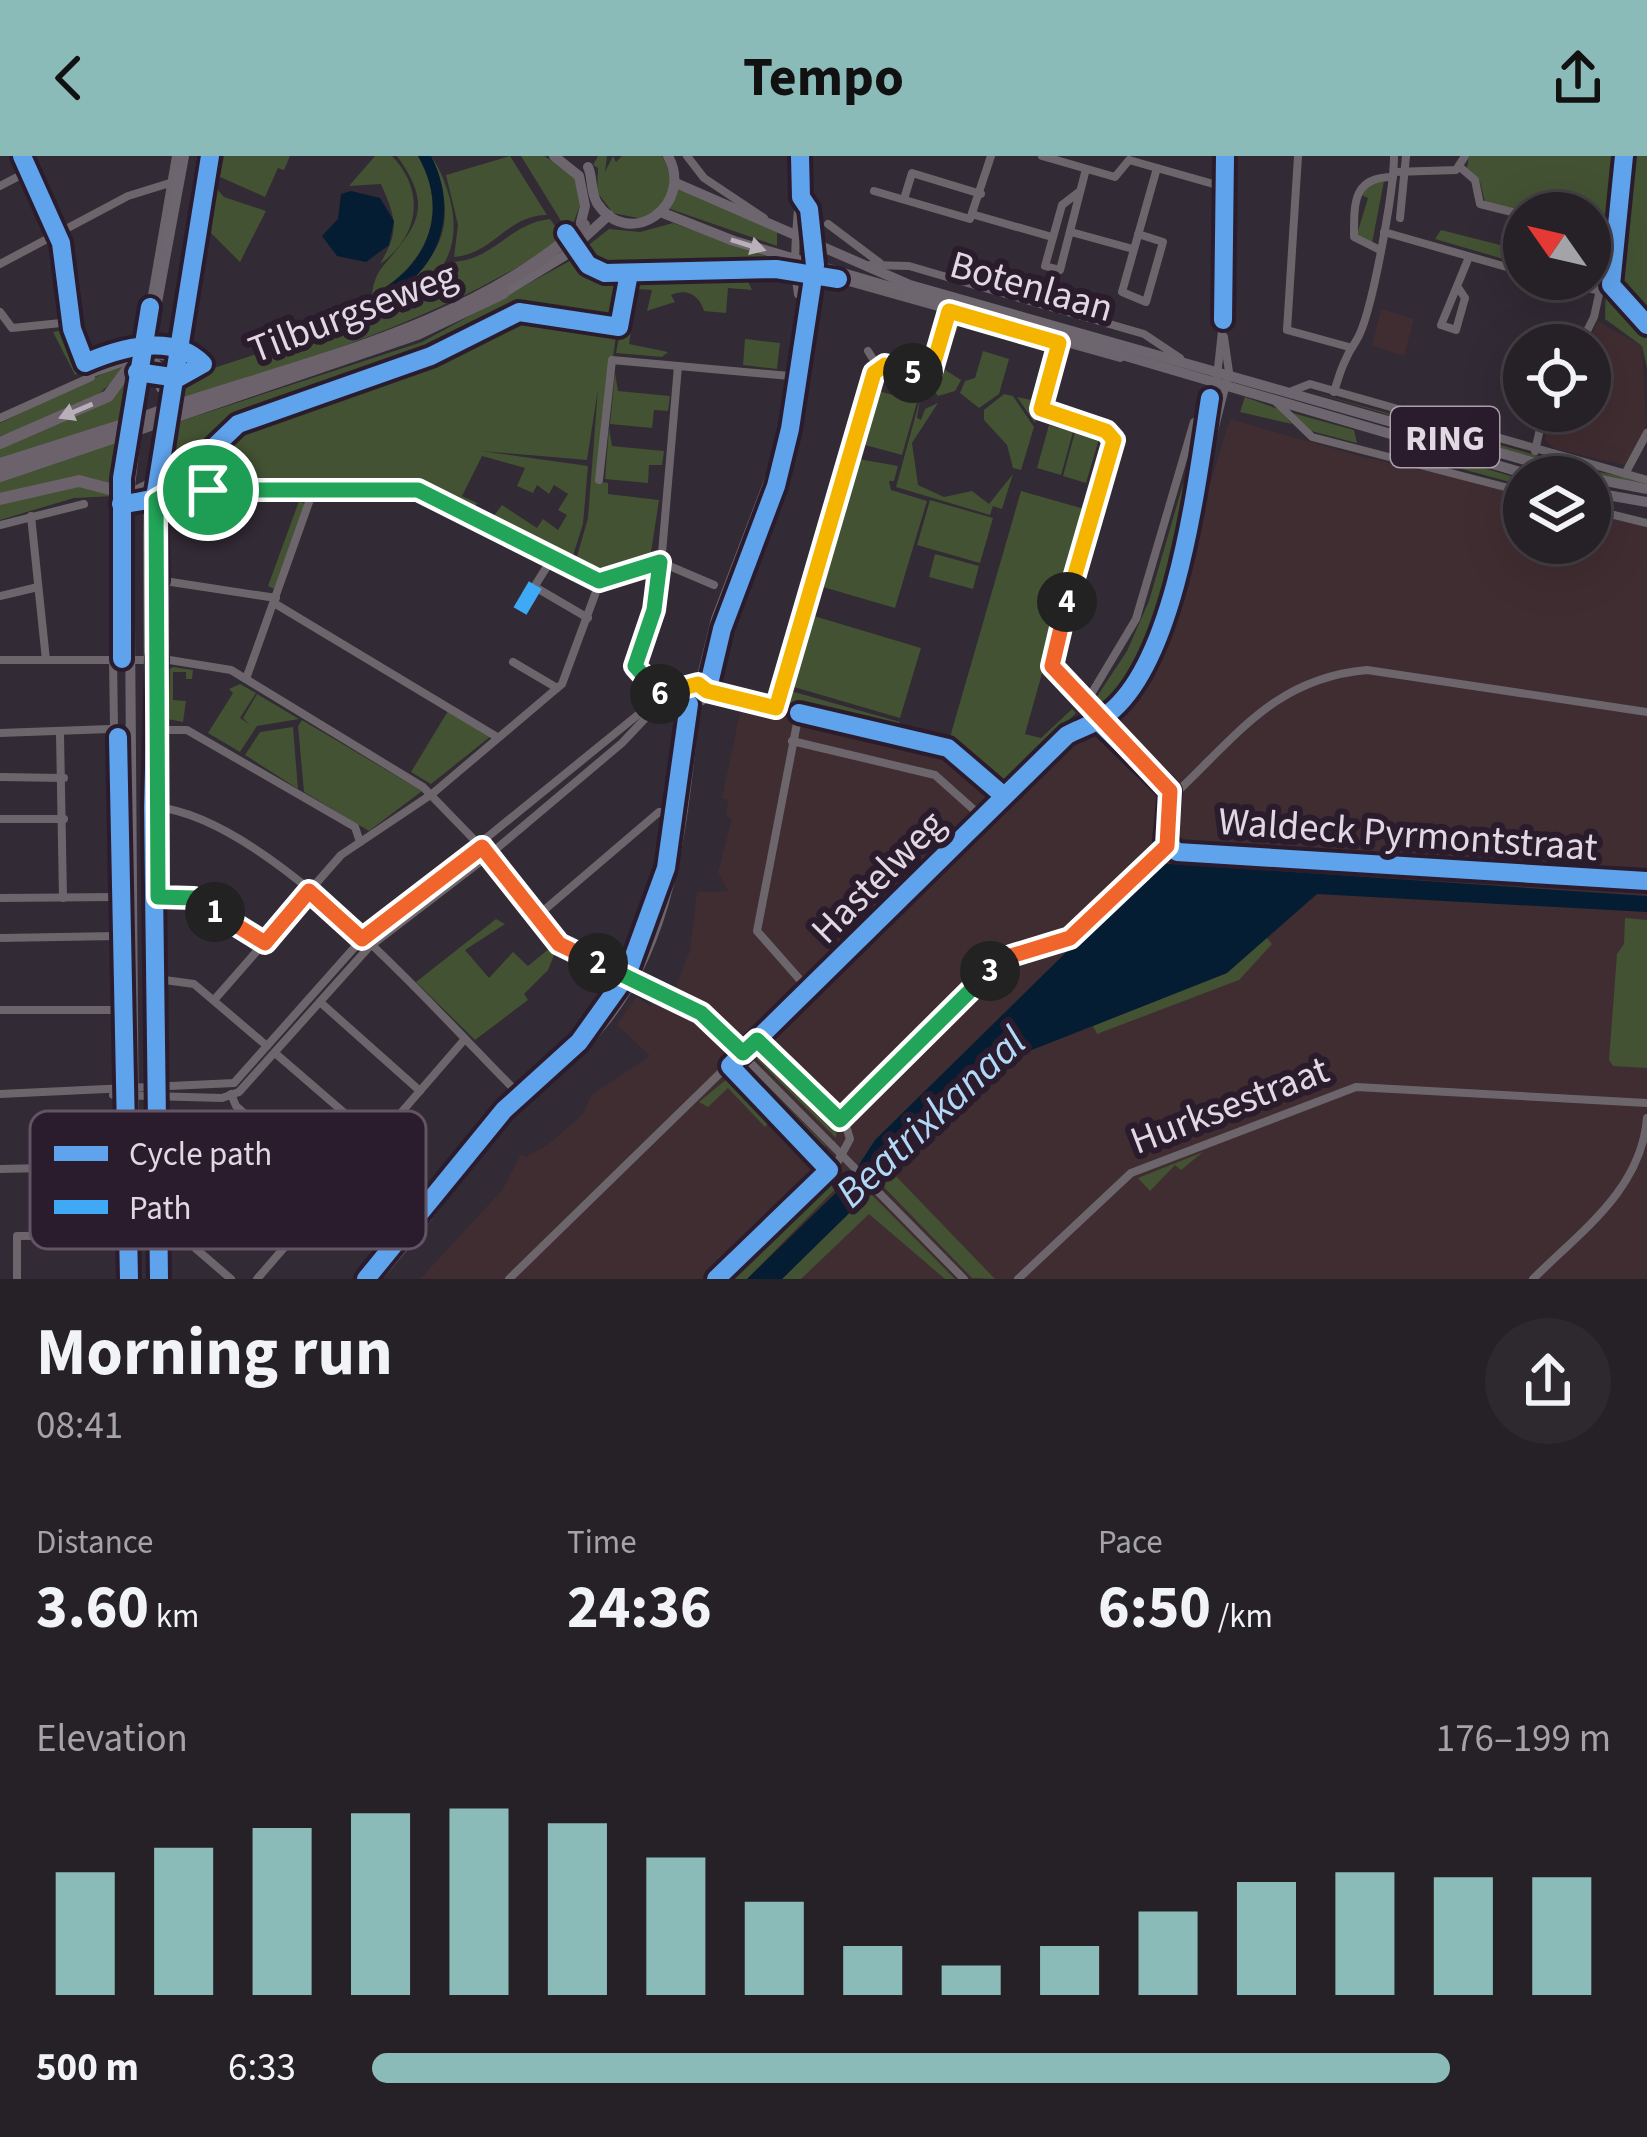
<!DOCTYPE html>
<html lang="en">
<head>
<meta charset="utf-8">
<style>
  :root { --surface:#262027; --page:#2e282f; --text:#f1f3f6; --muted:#a4a3a7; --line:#423e44; --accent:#8bbbb9 }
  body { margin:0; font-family:"Source Sans 3",sans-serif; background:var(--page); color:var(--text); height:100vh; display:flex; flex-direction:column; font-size:45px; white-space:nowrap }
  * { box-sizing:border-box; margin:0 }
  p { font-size:39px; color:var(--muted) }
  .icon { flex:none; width:66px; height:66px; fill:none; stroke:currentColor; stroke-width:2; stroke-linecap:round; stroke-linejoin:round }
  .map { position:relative; height:1123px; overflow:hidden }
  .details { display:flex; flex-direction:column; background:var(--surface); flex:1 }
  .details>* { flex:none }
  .needle { width:78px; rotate:304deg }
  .controls { position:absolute; left:1503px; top:36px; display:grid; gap:24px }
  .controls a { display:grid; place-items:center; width:108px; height:108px; border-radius:50%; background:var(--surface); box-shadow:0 12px 48px #0002,0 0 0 3px var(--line); font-size:60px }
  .pin { position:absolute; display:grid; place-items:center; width:102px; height:102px; color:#fff; margin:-51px; border:6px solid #fff; border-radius:50%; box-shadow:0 3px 12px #0007 }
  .km { position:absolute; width:60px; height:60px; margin:-30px; border-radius:50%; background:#222; color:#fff; font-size:33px; line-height:60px; text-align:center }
  .round { display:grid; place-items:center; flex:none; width:126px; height:126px; border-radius:63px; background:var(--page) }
  .headline { display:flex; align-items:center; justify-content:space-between; height:204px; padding:0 36px }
  h1 { font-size:66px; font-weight:700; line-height:90px }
  .figures { display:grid; grid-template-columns:repeat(3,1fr); gap:18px; height:204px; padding:12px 36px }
  .figures div { display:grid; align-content:center }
  .figures b { font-size:60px; font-weight:700 }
  .figures small { font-size:33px; font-weight:400 }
  .figures p { font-size:33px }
  .chart { height:336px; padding:24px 36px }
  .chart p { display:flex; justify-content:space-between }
  .chart svg { width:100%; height:216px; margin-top:12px; stroke:var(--accent); stroke-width:6 }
  ul { padding:0 36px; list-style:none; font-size:39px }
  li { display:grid; grid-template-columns:192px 144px 1fr; align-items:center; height:90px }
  li i { height:30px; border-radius:15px; background:var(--accent) }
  header { display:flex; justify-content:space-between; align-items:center; height:156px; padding:0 36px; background:var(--accent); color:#111; font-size:54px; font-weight:700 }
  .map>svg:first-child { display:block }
</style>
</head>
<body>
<header><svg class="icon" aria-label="back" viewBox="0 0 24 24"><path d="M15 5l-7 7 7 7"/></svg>Tempo<svg class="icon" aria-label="share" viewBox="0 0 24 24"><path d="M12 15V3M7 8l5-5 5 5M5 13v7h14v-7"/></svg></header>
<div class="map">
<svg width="1647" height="1123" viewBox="0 0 1647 1123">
  <rect width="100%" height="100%" fill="#322a34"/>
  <!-- industrial -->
  <g fill="#402d31">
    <path d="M1381 153 1414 163 1404 200 1372 190Z"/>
    <path d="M1598 165 1642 190 1647 285 1633 311 1555 293 1545 283 1549 255H1590L1586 189Z"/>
    <path d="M1230 263 1363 301 1524 337V387H1590V352L1647 365V1123H420L503 1033 521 998 526 1001 546 990 583 958 592 938 650 900 617 869 636 841 650 850 659 830 674 836 690 794 697 736 728 735 718 716 732 663 726 660 728 644 722 642 743 542 934 584 972 603 1007 638 1051 595 1097 578 1148 509 1163 480Z"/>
  </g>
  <!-- green -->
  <g fill="#425232">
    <path d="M224 0H290L284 14 278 12 265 41 220 21Z"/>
    <path d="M375 0H392C426 35 419 81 380 108 400 74 396 63 381 28L349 30Z"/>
    <path d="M397 0H418C448 53 430 103 381 134 446 113 459 59 431 0 440 12 446 28 450 43 467 111 422 140 365 160 375 142 369 126 384 109 419 68 433 50 397 0Z"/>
    <path d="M510 0 547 59C507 59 494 98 454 101L458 69 446 19Z"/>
    <path d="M521 0H544L574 18 581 47 569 78Z"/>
    <path d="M598 0H607L605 16 613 0 616 6 622 0H662C678 27 668 48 643 63L613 57 597 36 598 12 593 9Z"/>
    <path d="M1469 0H1647V212L1642 190 1605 163 1606 119 1600 118 1598 126 1578 123H1590V57H1536L1533 46 1522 55 1485 46 1480 26 1467 12Z"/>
    <path d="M1384 25 1372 87 1357 78 1368 42 1359 38 1363 31Z"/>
    <path d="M678 31 777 76V90L670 53Z"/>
    <path d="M217 33 224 41 266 55 240 106 211 77Z"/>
    <path d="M550 63 564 82C447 161 313 203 178 243L186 221 404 150 433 132 453 106C495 103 510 67 550 63Z"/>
    <path d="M673 67 777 104V111L607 115 593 110 581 95 609 73 640 76Z"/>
    <path d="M1441 74 1524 95V109L1435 83Z"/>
    <path d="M577 101 596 121 619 123 613 149 624 123 617 168 609 170 617 173 595 325 608 327V338L659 344 650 403 598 419 575 407 588 362 598 233 587 304 481 295 588 310 583 368 571 406 490 365 502 349 537 372 543 363 558 374 567 359 558 354 568 338 554 329 549 338 537 329 533 337 517 330 525 312 482 300 462 340 477 347 474 353 414 326H192L164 317 172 268 422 186Z"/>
    <path d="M754 116 745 119 752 134 728 132 726 157 704 155C699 139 687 132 671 139L675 146 647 155 652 134 637 133 629 188 668 196 662 201 616 197 630 126 736 122 629 123 632 119Z"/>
    <path d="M952 164 960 166 942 212 961 224 955 235 938 240 931 230Z"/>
    <path d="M63 174 84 213 75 219 53 176Z"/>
    <path d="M745 183 780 187 777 213 743 209Z"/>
    <path d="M1014 183 1052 195 1035 267 1017 241 1031 244 1045 195Z"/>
    <path d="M983 195 1009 203 999 238 979 252 960 237 965 225 975 222Z"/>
    <path d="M125 207C99 254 48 263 0 280V267Z"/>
    <path d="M134 209 123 263 0 305V289L90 252Z"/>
    <path d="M615 217 618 235 670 240 668 255 654 254 652 272 610 268Z"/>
    <path d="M1305 234 1589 314 1647 325V328L1600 321Z"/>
    <path d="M879 235 917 246 902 299 865 289Z"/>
    <path d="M1004 238 1013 240 1034 271 1021 314 1013 312 1007 289 984 264V254Z"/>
    <path d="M1245 241 1278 253 1292 268 1240 256Z"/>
    <path d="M920 243 917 262 921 264 925 253 938 247 912 287 918 329 944 341 972 335 989 348 1013 318 1002 353 993 350 990 359 896 331Z"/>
    <path d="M1289 256 1354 274 1357 287 1307 274Z"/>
    <path d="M1049 269 1073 276 1061 319 1037 312Z"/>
    <path d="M609 272 612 290 664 295 662 309H649L648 327 605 323Z"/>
    <path d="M1075 276 1099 283 1086 327 1063 320Z"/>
    <path d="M125 282 118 334 90 325 0 339V325Z"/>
    <path d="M1447 301 1524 324V330L1444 308Z"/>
    <path d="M853 302 898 310 894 325H889L891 334 927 345 895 452 823 431 814 460 921 492 900 562 794 531 802 500 791 535 900 566 898 572 782 550Z"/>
    <path d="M68 328 116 340 74 342 0 364V345Z"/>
    <path d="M1183 328 1190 330C1178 378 1146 532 1100 550L1094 545 1127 495 1149 445Z"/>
    <path d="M1021 335 1088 354 1025 578 1041 582 1072 553 1076 557 1002 629 948 588Z"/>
    <path d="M930 344 993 362 980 407 917 389Z"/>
    <path d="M299 345 305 348 274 433 268 430Z"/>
    <path d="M935 398 979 410 973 433 929 421Z"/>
    <path d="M173 511 193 514 192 523H186V516H173V544L186 545 183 566 162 562 161 518Z"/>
    <path d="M240 528 256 537 240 562 249 568 243 562 257 538 299 563 257 570 240 596 208 577 233 537 229 533Z"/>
    <path d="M128 553 130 866 128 916 121 598Z"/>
    <path d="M448 555 491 580 431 628 411 616Z"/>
    <path d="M302 564 422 635 369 675 304 636 298 570Z"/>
    <path d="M293 571 298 633 245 599 260 576Z"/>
    <path d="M1625 762 1647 764V912L1613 910 1609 904 1617 798 1624 788Z"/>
    <path d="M496 763 505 768 465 794 489 822 513 796 528 810 550 792 555 797 548 814 524 838 528 844 475 884 416 826Z"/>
    <path d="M1266 781 1272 788 1239 824 1097 878 1093 870 1227 817Z"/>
    <path d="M759 894 837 965 836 982 754 900Z"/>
    <path d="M746 909 826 990 812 992 741 915Z"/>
    <path d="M733 918 772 963 765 971 728 932 708 951 699 946Z"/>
    <path d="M1203 996 1181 1014 1175 1009 1150 1035 1138 1022Z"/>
    <path d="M892 1016 995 1123 972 1122 880 1027Z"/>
    <path d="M851 1017 747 1123H723L827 1021Z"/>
    <path d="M870 1037 955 1123H945L869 1058 801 1123H782Z"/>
  </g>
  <!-- water -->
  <g fill="#041d33">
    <path d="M418 0H431C460 55 440 120 380 143L381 134C431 104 448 52 418 0Z"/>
    <path d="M351 35 380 42 394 65 389 89 366 106 337 100 322 80 338 63 341 38Z"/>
    <path d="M1157 707 1647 740V756L1317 738 1227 817 1004 905 782 1123H747L849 1024 875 984Z"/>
  </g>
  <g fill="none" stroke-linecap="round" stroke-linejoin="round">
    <!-- minor -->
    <g stroke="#6c666c" stroke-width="8">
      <path d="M687 0 704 22 764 62"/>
      <path d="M1042 0 1115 21 1129 4 1224 31"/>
      <path d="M1298 0 1287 174 1349 191"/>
      <path d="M1461 12 1475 24 1480 48 1524 59"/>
      <path d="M1394 16 1456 14 1465 0"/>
      <path d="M0 30 25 17"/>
      <path d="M874 35 970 63 991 0"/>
      <path d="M1079 36 1062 49 1045 110 1060 114 1086 13"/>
      <path d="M904 43 912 17 981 38"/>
      <path d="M1533 57 1535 50"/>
      <path d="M975 59 1052 81"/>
      <path d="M1400 62 1406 0"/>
      <path d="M828 68 880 107"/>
      <path d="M1071 76 1133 93"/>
      <path d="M1384 76 1524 116"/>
      <path d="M1138 78 1163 86 1146 146 1122 136 1157 12"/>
      <path d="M1380 94 1354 81C1354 46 1353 21 1393 21"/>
      <path d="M0 108 128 40 173 26"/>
      <path d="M870 109 909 110 1144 178 1180 202"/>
      <path d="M831 117 838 123 1120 202"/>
      <path d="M1549 123 1601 135"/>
      <path d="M1459 133 1465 142 1456 174 1441 169 1469 101"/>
      <path d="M798 138C790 91 802 47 800 0"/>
      <path d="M0 156 12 172 71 166"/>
      <path d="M155 161 150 151 176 0"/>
      <path d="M1059 187 1041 253 1106 275 1114 284 1051 503 1085 544"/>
      <path d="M1580 189 1594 161 1603 120"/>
      <path d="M868 195 878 211"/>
      <path d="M148 197 202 208"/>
      <path d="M169 210 203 208"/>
      <path d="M90 218 135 202"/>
      <path d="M1292 235 1310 228 1647 324"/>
      <path d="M1334 236C1340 216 1345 201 1356 185 1372 161 1394 32 1394 0"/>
      <path d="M1277 247 1312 281 1524 336"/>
      <path d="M0 262 91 221 72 173 61 87 22 0"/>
      <path d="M1535 295 1544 255"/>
      <path d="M1203 318 1229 216 1224 181"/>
      <path d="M1625 318 1647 277"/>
      <path d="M599 324 612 204 790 220"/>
      <path d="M150 336 419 334 600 425 660 406 714 429"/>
      <path d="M129 337 151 326 176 331"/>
      <path d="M1590 353 1647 367"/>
      <path d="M31 360 46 504"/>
      <path d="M0 369 84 348"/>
      <path d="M536 428 553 401"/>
      <path d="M535 431 588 462"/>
      <path d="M0 440 38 431"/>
      <path d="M276 442 158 424 157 502 231 514 423 631 489 699 559 788 701 857 832 989"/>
      <path d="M274 447 497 581"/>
      <path d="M0 504H148"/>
      <path d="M513 506 557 532"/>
      <path d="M246 523 313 335"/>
      <circle cx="698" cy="537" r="9"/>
      <path d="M699 528 715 463 777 301 807 106 801 52"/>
      <path d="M707 535 799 557 757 775 809 834"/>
      <path d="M661 540 635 510 659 432 678 210"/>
      <path d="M775 552 874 216 885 210 923 220 931 217 949 155"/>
      <path d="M0 577 110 573"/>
      <path d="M60 578 63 742"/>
      <path d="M792 585 935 619 982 661"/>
      <path d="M0 621 64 622"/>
      <path d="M1170 635 1177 636C1239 577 1277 522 1367 514L1647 556"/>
      <path d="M156 651C273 663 440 861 525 944"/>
      <path d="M0 663H64"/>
      <path d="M1167 690 1170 635 1084 550 1136 463 1194 266 1208 259"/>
      <path d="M1167 690 1177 696 1647 725"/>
      <path d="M157 741 194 743 265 787"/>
      <path d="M0 742 117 741"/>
      <path d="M536 761 659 656H683"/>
      <path d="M0 782 118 780"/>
      <path d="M215 843 341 699 432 638 562 528 600 425"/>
      <path d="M320 846 420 935"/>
      <path d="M0 854H113L118 847 113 503"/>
      <path d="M267 890 194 828 157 823 158 574H187L355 671 360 686"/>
      <path d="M275 897 377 985"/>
      <path d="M730 910 829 1014"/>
      <path d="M0 938 234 927 362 783 661 540 691 531"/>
      <path d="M231 938 236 950 333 1035"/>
      <path d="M113 939 222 942 239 936 369 791 489 699 622 587 655 552 689 539"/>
      <path d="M840 964 994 811 1070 782 1167 690"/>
      <path d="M0 1013 128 1010 129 1123"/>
      <path d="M892 1050 964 1123"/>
      <path d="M159 1079H180L231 1123"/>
      <path d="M17 1123V1080L129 1079"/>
      <path d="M159 1123 158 1011 205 1012 290 1085"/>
      <path d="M257 1123 464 884"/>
      <path d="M377 1123C419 1078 453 1026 492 979 528 937 575 906 609 862 678 773 684 653 697 546"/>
      <path d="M509 1123 1067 579C1080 572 1096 567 1108 558 1181 501 1213 265 1222 175 1228 118 1224 58 1225 0"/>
      <path d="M716 1123 838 1005 850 983 846 970 757 884"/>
      <path d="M1018 1123 1131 1017 1356 931 1647 947"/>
      <path d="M1533 1123C1581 1075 1641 1034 1647 962"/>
    </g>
    <!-- major -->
    <g stroke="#6e666f" stroke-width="10">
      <path d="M554 0 579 20 585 50 581 66"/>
      <path d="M588 11C593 21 590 35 597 47 629 96 695 49 668 0"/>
      <path d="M676 27 910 129 1585 321"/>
      <path d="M663 57 734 85 1537 321"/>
      <path d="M503 137 564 100 609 59"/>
      <path d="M148 197 163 217 161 232"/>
      <path d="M1590 322 1647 333"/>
      <path d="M1590 336 1647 346"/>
      <path d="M135 1123 129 338 144 217 184 0"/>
      <path d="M152 1123 148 350 202 0"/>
    </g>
    <!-- highway -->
    <g stroke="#6c626b" stroke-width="12">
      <path d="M175 250C314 204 473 169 584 69"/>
      <path d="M174 261 417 178 503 137"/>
      <path d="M0 287 108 240 136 202"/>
      <path d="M0 308 126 268"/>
      <path d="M0 320 124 278"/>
      <path d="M0 343 79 325 129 338"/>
    </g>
    <!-- minor-bridge -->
    <path stroke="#6c666c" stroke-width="8" d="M832 989 892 1050"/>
    <!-- highway-bridge -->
    <g stroke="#6c626b" stroke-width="12">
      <path d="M126 268 175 250"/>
      <path d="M124 278 174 261"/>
    </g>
    <!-- quiet -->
    <path stroke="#3fa9f5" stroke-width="15" stroke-dasharray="30 15" stroke-linecap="butt" d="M520 455 536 428"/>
    <defs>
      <g id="cycleway">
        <path d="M22 0 61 87 72 173 85 207C120 192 172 176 203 208L178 222 137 216"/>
        <path d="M1624 0 1611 129 1647 169"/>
        <path d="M566 77 588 109 605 117 776 113 838 123"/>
        <path d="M1223 164 1225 0"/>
        <path d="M121 348C154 346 175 332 208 334L213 292 238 268 431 200 519 156 619 171 629 117"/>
        <path d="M158 424 156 336 210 0"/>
        <path d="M157 502 153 651 159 1123"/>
        <path d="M122 503V322L150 151"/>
        <path d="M709 528 722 473 776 330 790 273 815 109 809 53 801 41 800 0"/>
        <path d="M799 557 948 592 1004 640"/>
        <path d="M1097 564 1170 635 1165 684 1177 696 1647 725"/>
        <path d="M118 581 129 1123"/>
        <path d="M366 1123 504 954 579 886 627 819 666 712 689 548"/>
        <path d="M716 1123 829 1014 730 910 1067 579C1081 572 1097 567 1109 557 1177 503 1197 324 1210 242"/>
      </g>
    </defs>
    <!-- cycleway casing -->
    <use href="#cycleway" stroke="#2b1c2d" stroke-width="26"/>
    <!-- cycleway -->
    <use href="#cycleway" stroke="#60a3ed" stroke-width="18"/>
  </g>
  <!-- one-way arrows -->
  <defs><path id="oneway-solid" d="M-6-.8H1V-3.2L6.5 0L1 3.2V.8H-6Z" transform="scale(3)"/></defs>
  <use fill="#b9b0ba" href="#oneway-solid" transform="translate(748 89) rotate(17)"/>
  <use fill="#b9afb9" href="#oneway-solid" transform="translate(76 255) rotate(157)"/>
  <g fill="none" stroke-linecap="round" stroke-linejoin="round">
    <defs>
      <path id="split-1" d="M208 334 177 332 156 344 158 741 194 742 215 756"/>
      <path id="split-2" d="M215 756 265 787 309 735 362 783 482 691 559 788 598 807"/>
      <path id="split-3" d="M598 807 701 857 743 897 757 884 840 964 990 815"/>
      <path id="split-4" d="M990 815 1011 800 1070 782 1167 690 1170 635 1052 510 1067 446"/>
      <path id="split-5" d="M913 217H931L949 155 1059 187 1041 253 1106 275 1114 284 1067 446"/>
      <path id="split-6" d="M660 538 698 528 707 535 776 552 874 217 885 209 913 217"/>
      <path id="split-7" d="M208 334H418L599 425 660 406 654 454 635 510 660 538"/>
    </defs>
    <!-- split-1 casing -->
    <use href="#split-1" stroke="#fff" stroke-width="24"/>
    <!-- split-2 casing -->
    <use href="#split-2" stroke="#fff" stroke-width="24"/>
    <!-- split-3 casing -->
    <use href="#split-3" stroke="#fff" stroke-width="24"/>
    <!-- split-4 casing -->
    <use href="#split-4" stroke="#fff" stroke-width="24"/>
    <!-- split-5 casing -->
    <use href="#split-5" stroke="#fff" stroke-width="24"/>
    <!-- split-6 casing -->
    <use href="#split-6" stroke="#fff" stroke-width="24"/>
    <!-- split-7 casing -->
    <use href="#split-7" stroke="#fff" stroke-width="24"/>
    <!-- split-1 -->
    <use href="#split-1" stroke="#22a559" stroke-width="15"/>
    <!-- split-2 -->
    <use href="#split-2" stroke="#f0652b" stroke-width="15"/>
    <!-- split-3 -->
    <use href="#split-3" stroke="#22a559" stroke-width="15"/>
    <!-- split-4 -->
    <use href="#split-4" stroke="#f0652b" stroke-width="15"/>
    <!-- split-5 -->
    <use href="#split-5" stroke="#f5b400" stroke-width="15"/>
    <!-- split-6 -->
    <use href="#split-6" stroke="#f5b400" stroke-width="15"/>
    <!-- split-7 -->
    <use href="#split-7" stroke="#22a559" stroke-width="15"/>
  </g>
  <g text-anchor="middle" stroke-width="12" stroke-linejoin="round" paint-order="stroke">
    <!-- shield labels -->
    <rect fill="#2b1c2d" stroke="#aba0ac" stroke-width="3" x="1391" y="251" width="108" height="60" rx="9"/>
    <g font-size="36" font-weight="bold" fill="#e2d8e3">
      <text x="1445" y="294">RING</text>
    </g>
    <!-- street labels -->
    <g font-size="39" fill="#e2d8e3" stroke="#2b1c2d">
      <text transform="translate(1032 129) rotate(16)" y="14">Botenlaan</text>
      <text transform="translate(352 155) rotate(-21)" y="14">Tilburgseweg</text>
      <text transform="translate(1408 677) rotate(4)" y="14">Waldeck Pyrmontstraat</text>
      <text transform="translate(877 720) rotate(-45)" y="14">Hastelweg</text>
      <text transform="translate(1229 948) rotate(-21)" y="14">Hurksestraat</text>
    </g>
    <!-- water labels -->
    <g font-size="42" font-style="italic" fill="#b2d8f8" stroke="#2b1c2d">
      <text transform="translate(930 960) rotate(-43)" y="15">Beatrixkanaal</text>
    </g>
  </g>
  <!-- legend -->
  <rect x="30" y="955" width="396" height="138" rx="18" fill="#2b1c2d" stroke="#625464" stroke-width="3"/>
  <rect x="54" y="990" width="54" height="15" fill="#60a3ed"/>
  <rect x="54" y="1044" width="54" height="14" fill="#3fa9f5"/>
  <g font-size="33" fill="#e2d8e3">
    <text x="129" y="1009">Cycle path</text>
    <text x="129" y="1063">Path</text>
  </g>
</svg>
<div class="controls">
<a><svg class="needle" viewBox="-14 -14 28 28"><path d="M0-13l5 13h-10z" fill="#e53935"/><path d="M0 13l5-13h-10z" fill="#a4a3a7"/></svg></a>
<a><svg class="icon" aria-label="locate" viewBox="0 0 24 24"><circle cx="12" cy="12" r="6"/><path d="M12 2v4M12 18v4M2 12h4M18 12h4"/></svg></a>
<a><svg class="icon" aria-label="layers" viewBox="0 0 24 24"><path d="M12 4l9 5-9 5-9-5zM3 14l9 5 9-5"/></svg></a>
</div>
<div class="pin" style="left:208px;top:334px;background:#1e9e55"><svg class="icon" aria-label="arrive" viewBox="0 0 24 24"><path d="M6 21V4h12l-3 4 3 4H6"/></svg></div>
<b class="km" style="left:215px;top:756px">1</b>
<b class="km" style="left:598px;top:807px">2</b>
<b class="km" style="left:990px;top:815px">3</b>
<b class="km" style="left:1067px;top:446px">4</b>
<b class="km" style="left:913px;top:217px">5</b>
<b class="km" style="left:660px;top:538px">6</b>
</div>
<section class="details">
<div class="headline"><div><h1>Morning run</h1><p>08:41</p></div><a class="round"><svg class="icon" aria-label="share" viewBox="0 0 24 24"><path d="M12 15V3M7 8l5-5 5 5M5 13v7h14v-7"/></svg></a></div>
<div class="figures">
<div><p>Distance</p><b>3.60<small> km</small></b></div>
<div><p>Time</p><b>24:36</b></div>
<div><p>Pace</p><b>6:50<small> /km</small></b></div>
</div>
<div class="chart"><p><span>Elevation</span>176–199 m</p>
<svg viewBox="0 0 160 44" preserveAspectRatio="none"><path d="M5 44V19M15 44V14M25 44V10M35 44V7M45 44V6M55 44V9M65 44V16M75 44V25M85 44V34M95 44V38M105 44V34M115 44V27M125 44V21M135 44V19M145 44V20M155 44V20"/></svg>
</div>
<ul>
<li><b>500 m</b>6:33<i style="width:87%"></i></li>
</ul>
</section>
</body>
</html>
